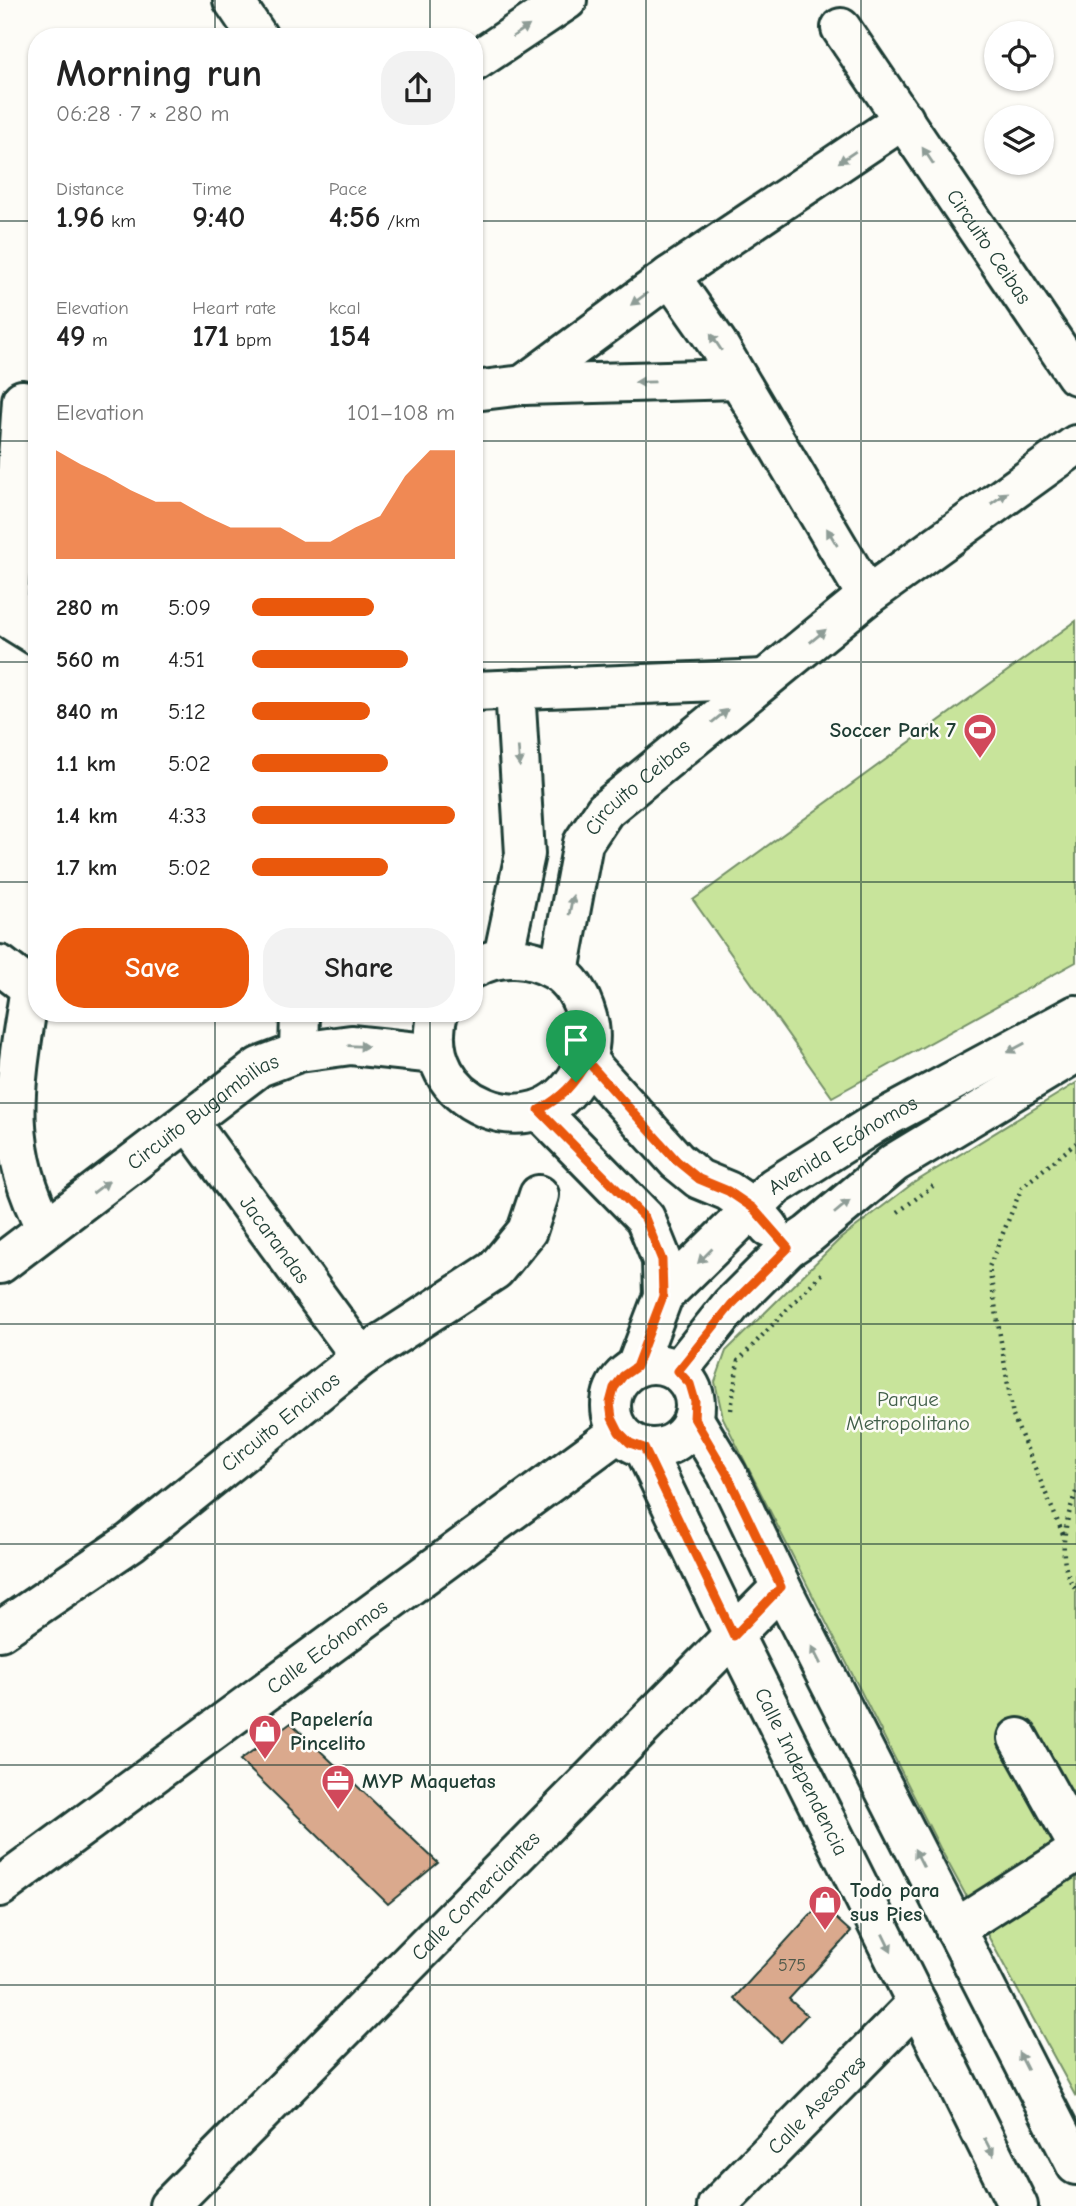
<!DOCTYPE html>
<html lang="en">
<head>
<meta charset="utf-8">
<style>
  :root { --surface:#fff; --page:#f2f2f2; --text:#222; --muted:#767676; --accent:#ea580c }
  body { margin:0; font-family:"Comic Neue",sans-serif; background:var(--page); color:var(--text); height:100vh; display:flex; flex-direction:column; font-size:26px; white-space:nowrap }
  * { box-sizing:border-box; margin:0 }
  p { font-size:23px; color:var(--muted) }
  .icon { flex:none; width:38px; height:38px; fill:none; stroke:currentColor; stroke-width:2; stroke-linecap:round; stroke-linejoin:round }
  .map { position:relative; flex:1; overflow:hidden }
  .side { position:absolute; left:28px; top:28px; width:455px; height:994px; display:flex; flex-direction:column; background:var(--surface); border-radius:28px; box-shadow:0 2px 5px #0004 }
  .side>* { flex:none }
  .buttons { position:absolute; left:984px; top:21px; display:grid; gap:14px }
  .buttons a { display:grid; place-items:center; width:70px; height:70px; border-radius:50%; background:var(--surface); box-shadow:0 2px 5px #0004; font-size:35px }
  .pin { position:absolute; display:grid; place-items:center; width:60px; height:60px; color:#fff; margin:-72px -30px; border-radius:50% 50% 50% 0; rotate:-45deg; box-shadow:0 0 7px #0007 }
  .pin .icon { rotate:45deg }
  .round { display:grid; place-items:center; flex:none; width:74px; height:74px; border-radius:28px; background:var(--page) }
  .headline { display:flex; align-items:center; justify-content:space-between; height:119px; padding:0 28px }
  h1 { font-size:38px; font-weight:800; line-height:52px }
  .metrics { display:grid; grid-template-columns:repeat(3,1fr); gap:10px; height:119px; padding:7px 28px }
  .metrics div { display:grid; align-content:center }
  .metrics b { font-size:30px; font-weight:800 }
  .metrics small { font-size:19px; font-weight:400 }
  .metrics p { font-size:19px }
  .chart { height:196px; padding:14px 28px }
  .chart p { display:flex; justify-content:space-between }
  .chart svg { width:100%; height:126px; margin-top:7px; fill:var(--accent); opacity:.7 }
  .button { display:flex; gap:14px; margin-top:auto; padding:14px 28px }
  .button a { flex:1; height:80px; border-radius:28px; background:var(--accent); color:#fff; font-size:28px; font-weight:800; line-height:80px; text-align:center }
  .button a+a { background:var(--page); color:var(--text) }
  ul { padding:0 28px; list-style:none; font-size:23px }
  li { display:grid; grid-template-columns:112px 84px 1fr; align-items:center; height:52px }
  li i { height:18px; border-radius:9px; background:var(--accent) }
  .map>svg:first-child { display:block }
</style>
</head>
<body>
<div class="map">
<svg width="1076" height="2206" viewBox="0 0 1076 2206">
  <rect width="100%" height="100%" fill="#fdfcf7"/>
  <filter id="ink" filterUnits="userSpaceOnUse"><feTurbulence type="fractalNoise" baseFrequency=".0143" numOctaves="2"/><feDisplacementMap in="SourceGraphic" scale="14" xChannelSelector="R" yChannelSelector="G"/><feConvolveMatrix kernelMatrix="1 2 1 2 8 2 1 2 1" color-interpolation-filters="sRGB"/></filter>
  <g filter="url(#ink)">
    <!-- green -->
    <g fill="#c8e49b" stroke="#749068" stroke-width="2">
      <path d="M1076 621V962L832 1097 693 900Z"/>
      <path d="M1076 1083V2097L940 1848 723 1418 715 1382 726 1351 840 1239 912 1184Z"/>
    </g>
    <!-- building -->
    <g fill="#daa98d" stroke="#1f3d34" stroke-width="2">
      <path d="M291 1723 438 1863 388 1904 240 1760Z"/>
      <path d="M820 1904 851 1932 789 1999 807 2015 781 2042 734 1998Z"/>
    </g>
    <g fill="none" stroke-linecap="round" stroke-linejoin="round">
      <defs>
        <g id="minor">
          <path d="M233 0 258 37"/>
          <path id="s1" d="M841 28 1076 375"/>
          <path d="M474 62 567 0"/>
          <path d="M670 276 717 343 867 596"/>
          <path d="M523 385 670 276 904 119"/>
          <path d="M474 391 523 385 738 379"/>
          <path d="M0 613 37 636"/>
          <path d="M7 617 22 400"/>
          <path d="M474 691 765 679"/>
          <path d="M503 958 525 854 515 689"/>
          <path d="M0 965 30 988H37"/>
          <path id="s2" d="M559 972 583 843 605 810 867 596 1076 445"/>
          <path d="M30 988C16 1078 0 1144 46 1228"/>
          <path d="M438 1013C414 1103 537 1154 580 1073 589 1057 593 1036 587 1017 582 999 572 980 555 970 530 956 500 953 474 968"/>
          <path d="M299 1052 300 1013"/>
          <path d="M587 1061 677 1161 699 1179 728 1191 753 1208 769 1227"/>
          <path d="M539 1110 645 1218 662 1260 663 1296"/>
          <path id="s3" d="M188 1121 361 1357"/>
          <path id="s4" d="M0 1264 259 1067 299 1052 351 1045 436 1054"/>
          <circle cx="653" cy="1406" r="42"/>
          <path id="s5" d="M636 1367 663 1296 774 1187 877 1122 1076 1015"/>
          <path d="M678 1371 731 1305 788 1248 809 1234 894 1163 1076 1053"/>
          <path d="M693 1418 727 1474 781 1587 1076 2165"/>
          <path id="s6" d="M644 1448 734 1636 1018 2206"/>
          <path id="s7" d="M0 1631 131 1542 361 1357 495 1270 527 1231 539 1195"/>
          <path d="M1018 1738 1076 1842"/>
          <path id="s8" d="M0 1887 619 1432"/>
          <path d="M955 1929 1076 1852"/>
          <path id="s9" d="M169 2206 781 1587"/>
          <path id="s10" d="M717 2206 917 2003"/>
        </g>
      </defs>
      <!-- minor casing -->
      <use href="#minor" stroke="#1f3d34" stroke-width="44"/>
      <!-- path -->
      <g stroke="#1f3d34" stroke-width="4.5" stroke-dasharray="2 5" stroke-linecap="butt">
        <path d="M898 1212 933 1186"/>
        <path d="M731 1410 738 1361 823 1272"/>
        <path d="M1076 1492C1065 1522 1055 1562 1076 1590"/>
        <path d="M1063 1534 1013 1416 989 1267 1022 1187 1076 1143"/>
      </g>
      <!-- minor -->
      <use href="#minor" stroke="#fdfcf7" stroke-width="38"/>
    </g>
    <!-- one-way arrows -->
    <defs><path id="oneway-solid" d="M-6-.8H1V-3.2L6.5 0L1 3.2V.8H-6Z" transform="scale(1.75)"/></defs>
    <g fill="#8e9c96">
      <use href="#oneway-solid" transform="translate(521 31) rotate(-34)"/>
      <use href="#oneway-solid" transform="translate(928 156) rotate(-124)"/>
      <use href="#oneway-solid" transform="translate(847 157) rotate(146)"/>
      <use href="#oneway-solid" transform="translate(639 299) rotate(144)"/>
      <use href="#oneway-solid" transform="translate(716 342) rotate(-123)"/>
      <use href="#oneway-solid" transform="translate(645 382) rotate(179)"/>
      <use href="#oneway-solid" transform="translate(999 498) rotate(-35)"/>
      <use href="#oneway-solid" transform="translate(832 537) rotate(-121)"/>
      <use href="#oneway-solid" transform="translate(818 636) rotate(-39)"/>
      <use href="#oneway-solid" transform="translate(720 716) rotate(-39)"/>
      <use href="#oneway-solid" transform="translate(519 757) rotate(86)"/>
      <use href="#oneway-solid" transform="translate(571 905) rotate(-79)"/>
      <use href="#oneway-solid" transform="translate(358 1046) rotate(2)"/>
      <use href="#oneway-solid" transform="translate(1016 1048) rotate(152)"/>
      <use href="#oneway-solid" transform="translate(101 1187) rotate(-37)"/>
      <use href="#oneway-solid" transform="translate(842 1207) rotate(-40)"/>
      <use href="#oneway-solid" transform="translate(705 1256) rotate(135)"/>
      <use href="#oneway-solid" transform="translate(816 1655) rotate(-117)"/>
      <use href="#oneway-solid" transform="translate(919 1858) rotate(-117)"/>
      <use href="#oneway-solid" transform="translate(887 1943) rotate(64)"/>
      <use href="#oneway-solid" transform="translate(1023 2061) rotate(-117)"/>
      <use href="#oneway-solid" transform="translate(989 2147) rotate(63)"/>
    </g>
  </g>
  <g fill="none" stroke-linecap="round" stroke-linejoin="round" filter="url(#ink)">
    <defs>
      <path id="route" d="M587 1061 677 1161 699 1179 728 1191 753 1208 788 1248 731 1305 678 1371 690 1384 695 1401 694 1418 727 1474 781 1587 734 1636 644 1448 630 1443 619 1432 612 1418 610 1403 614 1388 623 1376 636 1367 663 1296 662 1260 645 1218 539 1110C562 1097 575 1084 587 1061Z"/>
    </defs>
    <!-- route casing -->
    <use href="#route" stroke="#fff" stroke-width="14"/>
    <!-- route -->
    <use href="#route" stroke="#ea580c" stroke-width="9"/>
  </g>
  <!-- grid -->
  <path fill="none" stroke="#1f3d34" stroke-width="2" stroke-opacity="0.55" d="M215 0V37M430 0V37M646 0V2206M861 0V2206M0 221H37M474 221H1076M0 441H37M474 441H1076M0 662H37M474 662H1076M0 882H37M474 882H1076M215 1013V2206M430 1013V2206M0 1103H1076M0 1324H1076M0 1544H1076M0 1765H1076M0 1985H1076"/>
  <!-- icons -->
  <defs>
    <symbol id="stadium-pin" viewBox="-11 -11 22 30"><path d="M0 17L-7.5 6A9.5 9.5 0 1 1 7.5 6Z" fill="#d1495b" stroke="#fdfcf7"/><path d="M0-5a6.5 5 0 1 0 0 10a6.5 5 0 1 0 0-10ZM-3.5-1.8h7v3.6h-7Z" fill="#fff"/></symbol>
    <symbol id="shop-pin" viewBox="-11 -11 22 30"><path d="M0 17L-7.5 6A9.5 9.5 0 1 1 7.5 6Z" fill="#d1495b" stroke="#fdfcf7"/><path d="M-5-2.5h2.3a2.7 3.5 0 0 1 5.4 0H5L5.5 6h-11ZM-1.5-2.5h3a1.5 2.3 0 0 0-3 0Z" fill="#fff"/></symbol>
    <symbol id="office-pin" viewBox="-11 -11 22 30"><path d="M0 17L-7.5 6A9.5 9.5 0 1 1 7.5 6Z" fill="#d1495b" stroke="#fdfcf7"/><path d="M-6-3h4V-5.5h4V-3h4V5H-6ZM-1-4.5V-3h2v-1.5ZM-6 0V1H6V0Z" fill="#fff"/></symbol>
  </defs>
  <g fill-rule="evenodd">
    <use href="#stadium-pin" x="961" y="711" width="38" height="52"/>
    <use href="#shop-pin" x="246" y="1712" width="38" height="52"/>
    <use href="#office-pin" x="319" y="1762" width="38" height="52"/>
    <use href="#shop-pin" x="806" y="1883" width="38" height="52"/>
  </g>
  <g text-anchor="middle" stroke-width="5" stroke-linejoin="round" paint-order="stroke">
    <!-- number labels -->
    <g font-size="18" fill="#4e584a">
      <text x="792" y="1971">575</text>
    </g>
    <!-- street labels -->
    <g font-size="21" fill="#1f3d34" stroke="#fdfcf7">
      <text dy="7" stroke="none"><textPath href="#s1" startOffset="264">Circuito Ceibas</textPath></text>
      <text dy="7" stroke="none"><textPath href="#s2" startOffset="210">Circuito Ceibas</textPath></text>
      <text dy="7" stroke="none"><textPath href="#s4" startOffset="254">Circuito Bugambilias</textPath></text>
      <text dy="7" stroke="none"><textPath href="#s5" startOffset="312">Avenida Ecónomos</textPath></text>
      <text dy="7" stroke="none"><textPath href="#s3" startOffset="147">Jacarandas</textPath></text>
      <text dy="7" stroke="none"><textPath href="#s7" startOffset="350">Circuito Encinos</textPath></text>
      <text dy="7" stroke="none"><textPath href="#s8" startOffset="406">Calle Ecónomos</textPath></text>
      <text dy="7" stroke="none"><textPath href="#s6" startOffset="360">Calle Independencia</textPath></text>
      <text dy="7" stroke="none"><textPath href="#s9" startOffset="436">Calle Comerciantes</textPath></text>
      <text dy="7" stroke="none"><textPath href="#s10" startOffset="142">Calle Asesores</textPath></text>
    </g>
    <!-- poi labels -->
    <g font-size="21" font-weight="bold" fill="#1f3d34" stroke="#fdfcf7" text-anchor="start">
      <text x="956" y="737" text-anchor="end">Soccer Park 7</text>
      <text x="290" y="1726">Papelería<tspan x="290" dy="24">Pincelito</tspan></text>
      <text x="362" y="1788">MYP Maquetas</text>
      <text x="850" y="1897">Todo para<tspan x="850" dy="24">sus Pies</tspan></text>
    </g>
    <!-- park labels -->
    <g font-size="21" fill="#415e49" stroke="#fdfcf7">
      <text x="908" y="1406">Parque<tspan x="908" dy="24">Metropolitano</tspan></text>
    </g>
  </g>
</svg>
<div class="buttons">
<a><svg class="icon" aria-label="locate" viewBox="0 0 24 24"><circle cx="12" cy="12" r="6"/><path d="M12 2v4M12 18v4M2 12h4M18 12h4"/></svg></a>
<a><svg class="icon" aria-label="layers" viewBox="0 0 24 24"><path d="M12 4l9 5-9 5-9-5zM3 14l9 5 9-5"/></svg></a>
</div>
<div class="pin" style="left:576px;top:1082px;background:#1e9e55"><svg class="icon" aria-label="arrive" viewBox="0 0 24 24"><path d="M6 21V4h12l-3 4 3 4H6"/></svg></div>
<section class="side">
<div class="headline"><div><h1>Morning run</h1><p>06:28 · 7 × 280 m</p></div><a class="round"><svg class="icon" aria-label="share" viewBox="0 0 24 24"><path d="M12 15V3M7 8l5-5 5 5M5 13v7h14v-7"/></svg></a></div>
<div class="metrics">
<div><p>Distance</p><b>1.96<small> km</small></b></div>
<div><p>Time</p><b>9:40</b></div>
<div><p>Pace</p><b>4:56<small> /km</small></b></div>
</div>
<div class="metrics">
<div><p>Elevation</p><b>49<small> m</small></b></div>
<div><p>Heart rate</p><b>171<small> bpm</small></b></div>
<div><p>kcal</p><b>154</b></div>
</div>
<div class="chart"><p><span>Elevation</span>101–108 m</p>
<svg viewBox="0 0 160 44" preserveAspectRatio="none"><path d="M0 44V6L10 11L20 15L30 20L40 24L50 24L60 29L70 33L80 33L90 33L100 38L110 38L120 33L130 29L140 15L150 6L160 6V44z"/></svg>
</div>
<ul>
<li><b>280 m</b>5:09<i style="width:60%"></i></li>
<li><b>560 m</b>4:51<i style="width:77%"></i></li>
<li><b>840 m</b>5:12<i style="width:58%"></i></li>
<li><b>1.1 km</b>5:02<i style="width:67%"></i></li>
<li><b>1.4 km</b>4:33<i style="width:100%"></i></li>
<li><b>1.7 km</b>5:02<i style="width:67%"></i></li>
</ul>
<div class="button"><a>Save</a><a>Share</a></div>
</section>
</div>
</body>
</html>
